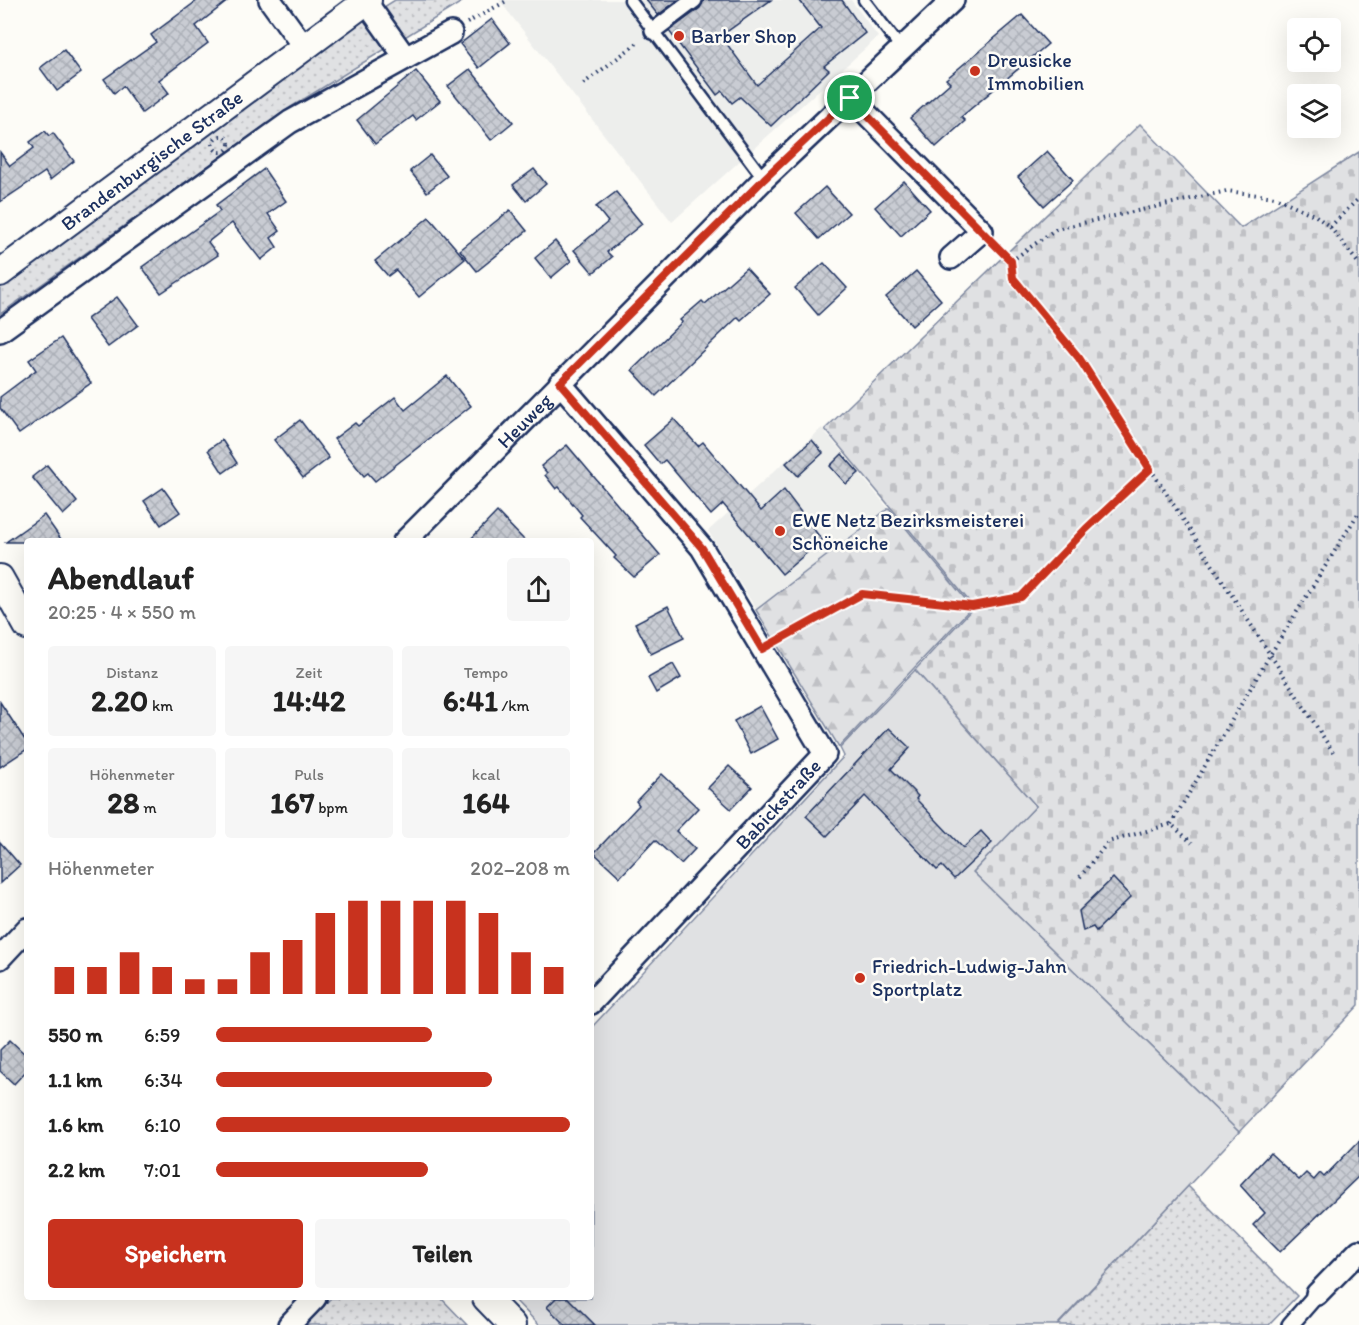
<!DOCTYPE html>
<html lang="de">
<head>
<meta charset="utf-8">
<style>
  :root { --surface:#fff; --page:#f6f6f6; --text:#222; --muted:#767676; --accent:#c8321e }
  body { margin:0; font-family:Itim,sans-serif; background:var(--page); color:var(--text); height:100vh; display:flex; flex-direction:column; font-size:22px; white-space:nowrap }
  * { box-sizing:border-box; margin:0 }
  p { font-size:20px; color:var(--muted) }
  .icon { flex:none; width:33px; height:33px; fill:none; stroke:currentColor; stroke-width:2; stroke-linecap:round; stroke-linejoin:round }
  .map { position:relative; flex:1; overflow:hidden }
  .details { position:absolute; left:24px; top:538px; width:570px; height:762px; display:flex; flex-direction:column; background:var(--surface); border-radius:6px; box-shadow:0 6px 24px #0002 }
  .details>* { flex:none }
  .tools { position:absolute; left:1287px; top:18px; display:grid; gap:12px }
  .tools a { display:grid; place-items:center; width:54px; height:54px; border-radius:6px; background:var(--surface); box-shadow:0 6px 24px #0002; font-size:30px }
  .pin { position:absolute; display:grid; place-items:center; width:51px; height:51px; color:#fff; margin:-26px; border:3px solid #fff; border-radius:50%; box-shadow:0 2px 6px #0007 }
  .round { display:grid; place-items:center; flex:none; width:63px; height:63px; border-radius:6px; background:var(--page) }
  .headline { display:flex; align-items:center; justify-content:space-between; height:102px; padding:0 24px }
  h1 { font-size:33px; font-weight:700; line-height:45px }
  .stats { display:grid; grid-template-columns:repeat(3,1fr); gap:9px; height:102px; padding:6px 24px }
  .stats div { display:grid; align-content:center; border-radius:6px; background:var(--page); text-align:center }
  .stats b { font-size:30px; font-weight:700 }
  .stats small { font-size:16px; font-weight:400 }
  .stats p { font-size:16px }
  .chart { height:168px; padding:12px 24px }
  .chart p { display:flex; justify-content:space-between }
  .chart svg { width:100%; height:108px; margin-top:6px; stroke:var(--accent); stroke-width:6 }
  .button { display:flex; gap:12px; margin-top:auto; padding:12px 24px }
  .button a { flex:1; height:69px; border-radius:6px; background:var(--accent); color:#fff; font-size:24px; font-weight:700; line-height:69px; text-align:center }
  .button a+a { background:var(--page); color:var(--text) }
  ul { padding:0 24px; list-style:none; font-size:20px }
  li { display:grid; grid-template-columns:96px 72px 1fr; align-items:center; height:45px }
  li i { height:15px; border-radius:8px; background:var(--accent) }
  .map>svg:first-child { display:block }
</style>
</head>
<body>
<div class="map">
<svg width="1359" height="1325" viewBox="0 0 1359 1325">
  <defs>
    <pattern id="grass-dots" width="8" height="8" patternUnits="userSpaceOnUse" patternTransform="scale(1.5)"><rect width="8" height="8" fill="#e0e1e3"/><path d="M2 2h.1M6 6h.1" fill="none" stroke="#c0c1c5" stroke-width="1.8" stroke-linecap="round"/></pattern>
    <pattern id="forest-firs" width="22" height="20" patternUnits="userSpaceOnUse" patternTransform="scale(1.5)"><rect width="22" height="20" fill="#e0e1e3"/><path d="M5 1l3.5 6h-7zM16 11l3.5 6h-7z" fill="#c0c1c5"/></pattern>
    <pattern id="cemetery-stones" width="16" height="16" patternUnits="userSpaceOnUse" patternTransform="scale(1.5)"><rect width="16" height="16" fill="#e0e1e3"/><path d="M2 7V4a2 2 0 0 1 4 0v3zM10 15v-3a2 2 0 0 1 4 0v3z" fill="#c0c1c5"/></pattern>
    <pattern id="building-cross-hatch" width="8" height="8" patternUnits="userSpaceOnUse" patternTransform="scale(1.5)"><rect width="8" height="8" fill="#c9ccd3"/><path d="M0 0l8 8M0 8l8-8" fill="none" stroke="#acb0b8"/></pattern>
  </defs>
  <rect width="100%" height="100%" fill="#fdfcf7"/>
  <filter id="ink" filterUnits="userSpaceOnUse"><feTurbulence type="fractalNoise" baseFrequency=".0167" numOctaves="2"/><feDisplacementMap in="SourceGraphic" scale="12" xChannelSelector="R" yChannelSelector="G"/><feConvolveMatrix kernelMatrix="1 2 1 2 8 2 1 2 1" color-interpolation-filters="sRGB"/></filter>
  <g filter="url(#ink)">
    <!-- built -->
    <g fill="#edeeec">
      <path d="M499 0H851L878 37 672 222Z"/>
      <path d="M822 428 888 508 756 609 708 531Z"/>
    </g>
    <!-- grass -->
    <g fill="url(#grass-dots)" stroke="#7e88a0" stroke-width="1.5">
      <path d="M395 0H465L291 107 0 314V286L314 51Z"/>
      <path d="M1188 1186 1297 1296 1269 1325H1058Z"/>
      <path d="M331 1298H441L467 1325H305Z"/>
    </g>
    <!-- forest -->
    <path fill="url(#forest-firs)" stroke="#7e88a0" stroke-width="1.5" d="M889 508 972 607 839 747 756 610Z"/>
    <!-- cemetery -->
    <path fill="url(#cemetery-stones)" stroke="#7e88a0" stroke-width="1.5" d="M1140 124 1241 228 1359 152V1005L1239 1132 973 872 1036 806 915 670 974 607 825 429Z"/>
    <!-- pitch -->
    <path fill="#e0e1e3" stroke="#7e88a0" stroke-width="1.5" d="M915 670 1036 806 973 872 1239 1132 1057 1325H539L513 1298H591V1028L844 756 840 748Z"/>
    <!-- building -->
    <g fill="url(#building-cross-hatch)" stroke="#1b2f5e" stroke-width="1.5">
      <path d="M198 0H229L196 26 208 43 159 80 169 93 142 113 123 86 114 93 104 79 156 42 151 35Z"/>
      <path d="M646 0H678L658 15Z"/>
      <path d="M704 0H771L721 36 757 85 821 28 799 0H842L865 33 824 66 829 70 771 126 740 97 732 103 722 91 717 95 669 31 700 8Z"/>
      <path d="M1022 15 1048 44 961 117 965 121 936 147 910 118 950 83 946 79Z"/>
      <path d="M492 19 510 43 479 68 460 44Z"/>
      <path d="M64 50 81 73 57 91 40 68Z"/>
      <path d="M470 69 513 122 491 140 448 86Z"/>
      <path d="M416 71 440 101 416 120 413 116 375 144 357 120Z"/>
      <path d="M45 131 49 136 53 133 74 161 50 180 45 172 0 202V152L10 166 34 148 30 142Z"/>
      <path d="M1047 151 1073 180 1044 206 1018 177Z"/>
      <path d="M430 155 447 176 427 192 410 171Z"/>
      <path d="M264 169 286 201 268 214 280 231 271 238 277 247 261 260 232 223 208 242 218 255 161 293 142 267 220 211 216 205Z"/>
      <path d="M534 169 546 184 526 201 513 185Z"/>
      <path d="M904 181 930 210 901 236 875 207Z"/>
      <path d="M825 187 849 213 819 239 796 213Z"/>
      <path d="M616 192 642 224 607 252 612 257 593 273 574 250 608 222 596 207Z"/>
      <path d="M510 210 527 231 477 271 460 250Z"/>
      <path d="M429 217 465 259 419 297 396 270 388 276 375 261Z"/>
      <path d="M555 241 571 261 551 278 535 258Z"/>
      <path d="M824 263 847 288 818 315 795 288Z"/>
      <path d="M746 268 770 294 741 320 738 317 656 396 632 370 682 322 680 320 702 301 705 304Z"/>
      <path d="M916 271 941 300 912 326 886 297Z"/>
      <path d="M117 297 138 325 108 347 87 319Z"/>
      <path d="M61 338 91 383 19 434 0 408V397L36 370 29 360Z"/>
      <path d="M447 376 471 406 375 481 368 473 364 476 334 439 355 423 358 426 395 397 405 410Z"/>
      <path d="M674 419 698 446 703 442 761 511 784 490 822 540 782 574 723 504 711 515 665 460 660 464 644 445Z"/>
      <path d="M300 420 329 458 303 478 274 440Z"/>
      <path d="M222 440 237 463 223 473 208 450Z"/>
      <path d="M812 440 823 453 798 476 786 463Z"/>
      <path d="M567 445 660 555 634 577 614 558 616 556 580 517 582 515 559 487 556 489 545 475 547 473 541 466Z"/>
      <path d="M842 454 859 473 846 484 830 466Z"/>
      <path d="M47 465 77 502 63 515 32 477Z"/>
      <path d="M163 488 180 512 161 525 144 501Z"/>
      <path d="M497 512 526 542H468Z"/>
      <path d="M44 515 63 542H6Z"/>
      <path d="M668 606 684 638 651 654 635 623Z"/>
      <path d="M673 664 681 678 656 693 648 678Z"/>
      <path d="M0 702 27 743V749L0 767Z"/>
      <path d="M760 706 778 739 751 754 734 721Z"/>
      <path d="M889 728 910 748 891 769 918 796 916 799 963 848 981 831 992 843 954 879 942 866 937 870 865 796 827 836 806 816Z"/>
      <path d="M729 766 752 787 731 809 708 788Z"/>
      <path d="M662 774 698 808 676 831 695 849 681 864 655 840 620 877 594 853 639 805 636 801Z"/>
      <path d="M0 842 20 865 0 883Z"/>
      <path d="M1113 878 1131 897 1096 931 1093 927 1083 931 1079 911Z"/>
      <path d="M10 1040 27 1056V1070L14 1084 0 1071V1050Z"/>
      <path d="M1359 1141V1176L1280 1252 1253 1225 1265 1213 1240 1185 1270 1153 1299 1180 1306 1173 1314 1180 1320 1173 1324 1177Z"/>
      <path d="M556 1298H568L595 1325H565L547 1307Z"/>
    </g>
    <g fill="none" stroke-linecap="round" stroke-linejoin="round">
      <defs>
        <g id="service">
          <path d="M630 0 764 179"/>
          <path d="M864 0 901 48"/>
        </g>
        <g id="pedestrian">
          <path d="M653 31 694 0"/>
          <path d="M1290 1325 1317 1294"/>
        </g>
        <g id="minor">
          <path d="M270 0 304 47"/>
          <path d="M366 2 405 57"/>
          <path d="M850 97 982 231 951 258"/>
          <path d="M0 331 290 122 451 33"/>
          <path d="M560 383 702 548 825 754 591 1003"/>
          <path id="s1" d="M404 542 764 179 953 0"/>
          <path d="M0 958 27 929"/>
          <path d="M1317 1294 1359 1251"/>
          <path d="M289 1325 315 1298"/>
        </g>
        <g id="tertiary">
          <path id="s2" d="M0 273 368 0"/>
          <path d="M0 578 27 626"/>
          <path d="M486 1298 512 1325"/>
        </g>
      </defs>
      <!-- service casing -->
      <use href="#service" stroke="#1b2f5e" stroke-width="15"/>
      <!-- pedestrian casing -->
      <use href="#pedestrian" stroke="#1b2f5e" stroke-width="20"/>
      <!-- minor casing -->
      <use href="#minor" stroke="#1b2f5e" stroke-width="26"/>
      <!-- tertiary casing -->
      <use href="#tertiary" stroke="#1b2f5e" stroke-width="30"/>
      <!-- path -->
      <g stroke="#1b2f5e" stroke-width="4" stroke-dasharray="1.5 4.5" stroke-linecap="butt">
        <path d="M467 23 508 0"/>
        <path d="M583 84 640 41"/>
        <circle cx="221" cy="144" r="8"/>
        <path d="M1330 227 1359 198"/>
        <path d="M995 244 1011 261 1013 278 1079 358 1333 752"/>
        <path d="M1011 261 1056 229 1227 191 1275 197 1316 216 1330 227 1359 264"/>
        <path d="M779 639 862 594 972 606 1021 597 1086 529 1150 469"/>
        <path d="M1171 824 1270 655 1359 512"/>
        <path d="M1080 877 1108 842 1171 824 1192 843"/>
      </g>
      <!-- service -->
      <use href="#service" stroke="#fdfcf7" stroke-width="10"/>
      <!-- pedestrian -->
      <use href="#pedestrian" stroke="#fdfcf7" stroke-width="15"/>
      <!-- minor -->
      <use href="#minor" stroke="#fdfcf7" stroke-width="21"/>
      <!-- tertiary -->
      <use href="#tertiary" stroke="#fdfcf7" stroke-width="26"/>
    </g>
  </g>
  <g fill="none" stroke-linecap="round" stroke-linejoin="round" filter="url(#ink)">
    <defs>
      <path id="route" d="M850 98 1011 261 1013 278 1079 358 1150 469 1086 529 1021 597 972 606 862 594 762 649 702 548 560 383 764 179Z"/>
    </defs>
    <!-- route casing -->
    <use href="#route" stroke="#fff" stroke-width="12"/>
    <!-- route -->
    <use href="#route" stroke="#c8321e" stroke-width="8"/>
  </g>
  <!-- markers -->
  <g fill="#c8321e" stroke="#fdfcf7" stroke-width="2">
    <circle cx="679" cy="36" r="6"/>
    <circle cx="975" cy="71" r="6"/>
    <circle cx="780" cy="531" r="6"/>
    <circle cx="860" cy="978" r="6"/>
  </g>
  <g text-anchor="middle" stroke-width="5" stroke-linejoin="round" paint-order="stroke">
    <!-- poi labels -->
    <g font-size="20" fill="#1b2f5e" stroke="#fdfcf7" text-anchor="start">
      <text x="691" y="43">Barber Shop</text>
      <text x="987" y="67">Dreusicke<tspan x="987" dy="23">Immobilien</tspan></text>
      <text x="792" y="527">EWE Netz Bezirksmeisterei<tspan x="792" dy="23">Schöneiche</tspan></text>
      <text x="872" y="973">Friedrich-Ludwig-Jahn<tspan x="872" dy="23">Sportplatz</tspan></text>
    </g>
    <!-- street labels -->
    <g font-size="20" fill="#1b2f5e" stroke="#fdfcf7">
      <text dy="7" stroke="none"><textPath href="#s2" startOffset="189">Brandenburgische Straße</textPath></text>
      <text dy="7" stroke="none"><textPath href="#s1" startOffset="171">Heuweg</textPath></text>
      <text transform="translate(778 804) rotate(-47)" y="7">Babickstraße</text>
    </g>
  </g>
</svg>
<div class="tools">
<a><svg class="icon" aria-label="locate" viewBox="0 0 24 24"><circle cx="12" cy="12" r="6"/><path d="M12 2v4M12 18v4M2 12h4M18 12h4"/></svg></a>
<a><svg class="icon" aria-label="layers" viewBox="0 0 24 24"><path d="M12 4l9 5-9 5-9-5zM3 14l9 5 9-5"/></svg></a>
</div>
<div class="pin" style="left:850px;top:98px;background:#1e9e55"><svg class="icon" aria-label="arrive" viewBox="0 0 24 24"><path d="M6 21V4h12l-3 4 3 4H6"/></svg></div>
<section class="details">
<div class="headline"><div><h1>Abendlauf</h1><p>20:25 · 4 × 550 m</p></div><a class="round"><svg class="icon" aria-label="share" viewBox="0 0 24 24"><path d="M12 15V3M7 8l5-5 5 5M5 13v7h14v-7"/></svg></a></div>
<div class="stats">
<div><p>Distanz</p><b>2.20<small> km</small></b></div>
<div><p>Zeit</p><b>14:42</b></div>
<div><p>Tempo</p><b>6:41<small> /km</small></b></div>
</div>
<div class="stats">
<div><p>Höhenmeter</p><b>28<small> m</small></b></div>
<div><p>Puls</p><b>167<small> bpm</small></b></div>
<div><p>kcal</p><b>164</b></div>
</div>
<div class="chart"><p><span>Höhenmeter</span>202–208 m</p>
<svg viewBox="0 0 160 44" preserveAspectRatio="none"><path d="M5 44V33M15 44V33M25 44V27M35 44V33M45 44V38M55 44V38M65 44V27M75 44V22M85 44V11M95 44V6M105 44V6M115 44V6M125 44V6M135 44V11M145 44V27M155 44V33"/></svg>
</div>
<ul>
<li><b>550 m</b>6:59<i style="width:61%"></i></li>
<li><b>1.1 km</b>6:34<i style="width:78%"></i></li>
<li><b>1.6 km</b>6:10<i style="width:100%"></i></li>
<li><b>2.2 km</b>7:01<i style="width:60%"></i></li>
</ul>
<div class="button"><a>Speichern</a><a>Teilen</a></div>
</section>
</div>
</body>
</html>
